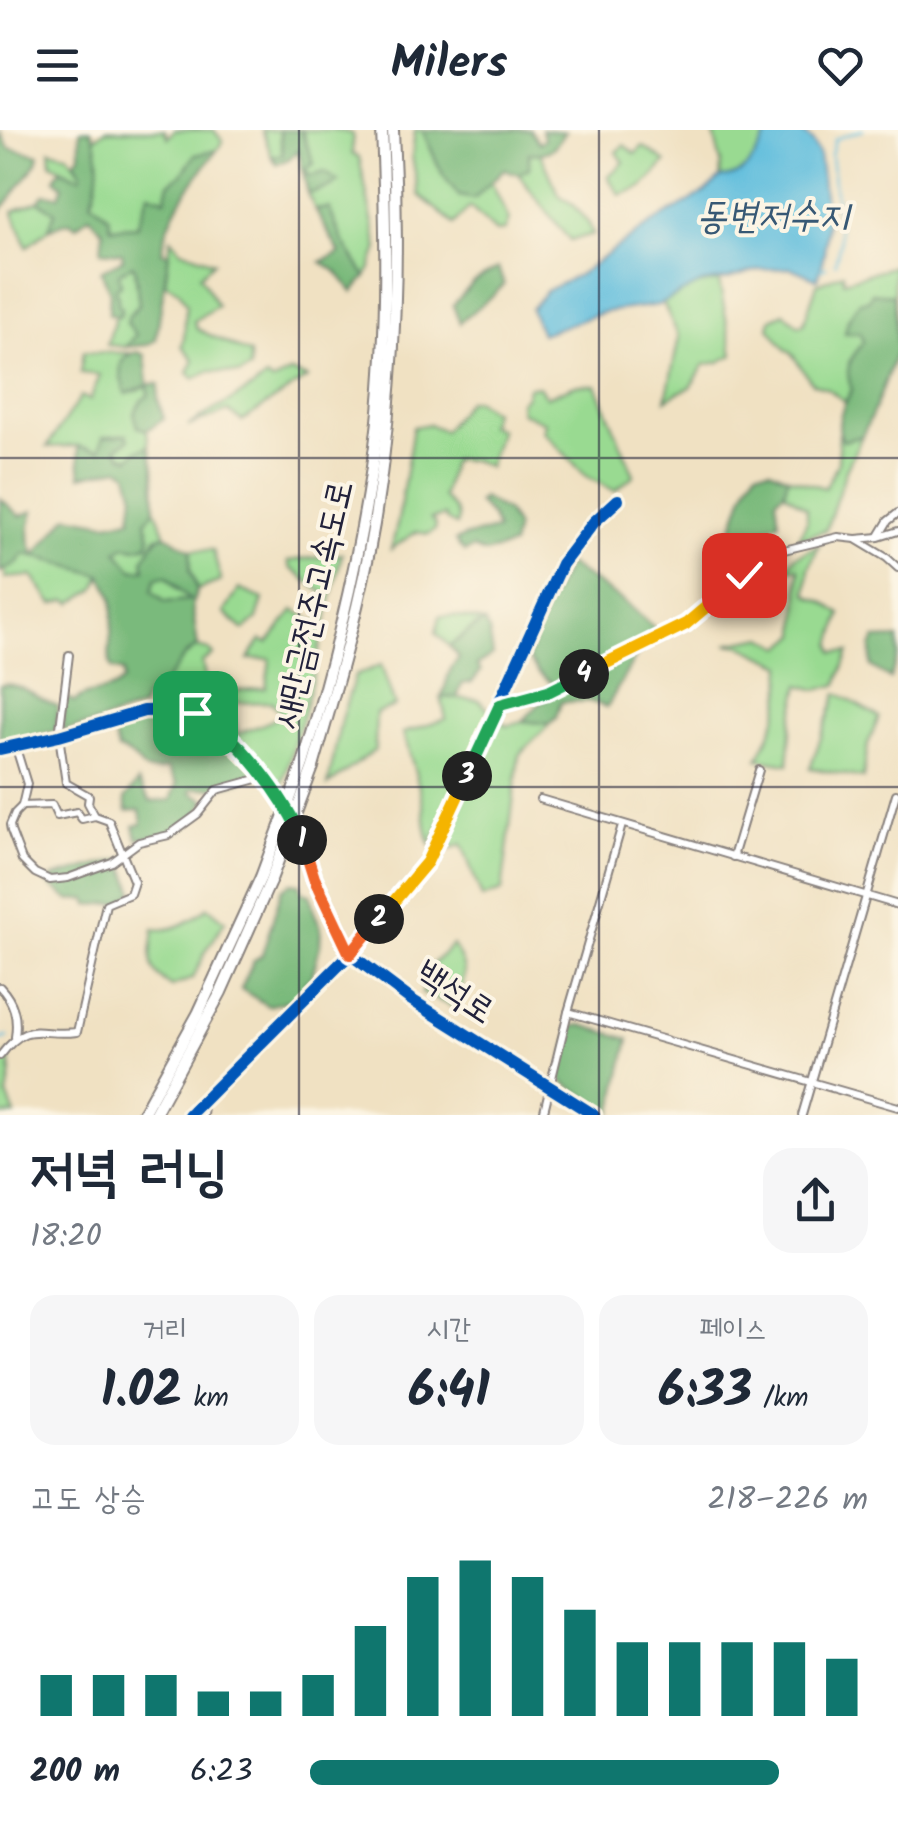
<!DOCTYPE html>
<html lang="ko">
<head>
<meta charset="utf-8">
<style>
  :root { --surface:#fff; --page:#f6f6f7; --text:#1f2937; --muted:#747a83; --accent:#0f766e }
  body { margin:0; font-family:Kalam,"Poor Story",sans-serif; background:var(--page); color:var(--text); height:100vh; display:flex; flex-direction:column; font-size:38px; white-space:nowrap }
  * { box-sizing:border-box; margin:0 }
  p { font-size:32px; color:var(--muted) }
  .icon { flex:none; width:55px; height:55px; fill:none; stroke:currentColor; stroke-width:2; stroke-linecap:round; stroke-linejoin:round }
  .map { position:relative; height:985px; overflow:hidden }
  .panel { display:flex; flex-direction:column; background:var(--surface); flex:1 }
  .panel>* { flex:none }
  .pin { position:absolute; display:grid; place-items:center; width:85px; height:85px; color:#fff; margin:-42px; border-radius:20px; box-shadow:0 5px 15px #0006 }
  .km { position:absolute; width:50px; height:50px; margin:-25px; border-radius:50%; background:#222; color:#fff; font-size:28px; line-height:50px; text-align:center }
  .round { display:grid; place-items:center; flex:none; width:105px; height:105px; border-radius:30px; background:var(--page) }
  .summary { display:flex; align-items:center; justify-content:space-between; height:170px; padding:0 30px }
  h1 { font-size:55px; font-weight:700; line-height:75px }
  .metrics { display:grid; grid-template-columns:repeat(3,1fr); gap:15px; height:170px; padding:10px 30px }
  .metrics div { display:grid; align-content:center; border-radius:25px; background:var(--page); text-align:center }
  .metrics b { font-size:50px; font-weight:700 }
  .metrics small { font-size:28px; font-weight:400 }
  .metrics p { font-size:28px }
  .chart { height:280px; padding:20px 30px }
  .chart p { display:flex; justify-content:space-between }
  .chart svg { width:100%; height:180px; margin-top:10px; stroke:var(--accent); stroke-width:6 }
  ul { padding:0 30px; list-style:none; font-size:32px }
  li { display:grid; grid-template-columns:160px 120px 1fr; align-items:center; height:75px }
  li i { height:25px; border-radius:12px; background:var(--accent) }
  header { display:flex; justify-content:space-between; align-items:center; height:130px; padding:0 30px; background:var(--surface); font-size:45px; font-weight:700 }
  .map>svg:first-child { display:block }
</style>
</head>
<body>
<header><svg class="icon" aria-label="menu" viewBox="0 0 24 24"><path d="M4 6h16M4 12h16M4 18h16"/></svg>Milers<svg class="icon" aria-label="heart" viewBox="0 0 24 24"><path d="M12 20l-8-8c-3-5 5-10 8-4 3-6 11-1 8 4z"/></svg></header>
<div class="map">
<svg width="898" height="985" viewBox="0 0 898 985">
  <rect width="100%" height="100%" fill="#fcf5e5"/>
  <filter id="ink" filterUnits="userSpaceOnUse"><feTurbulence type="fractalNoise" baseFrequency=".01" numOctaves="2"/><feDisplacementMap in="SourceGraphic" scale="20" xChannelSelector="R" yChannelSelector="G"/><feConvolveMatrix kernelMatrix="1 2 1 2 8 2 1 2 1" color-interpolation-filters="sRGB"/></filter>
  <filter id="wash" filterUnits="userSpaceOnUse"><feTurbulence type="fractalNoise" baseFrequency=".0048" numOctaves="4" result="noise"/><feDisplacementMap in="SourceGraphic" scale="40" xChannelSelector="R" yChannelSelector="G"/><feGaussianBlur stdDeviation="2.25" result="paint"/><feColorMatrix in="noise" values="0 0 0 0 0 0 0 0 0 0 0 0 0 0 0 0 0 1.4 0 .05"/><feComposite in="paint" operator="in"/></filter>
  <g filter="url(#wash)">
    <rect width="100%" height="100%" fill="#f0e1c2"/>
    <!-- green -->
    <g fill="#99da91" stroke="#5e7e66" stroke-width="2.5">
      <path d="M106 0H164L168 8 174 0H214L223 12 217 20 195 26 182 44 169 54 165 69 149 63 137 96 110 98 109 87 91 71C100 52 99 28 94 8Z"/>
      <path d="M262 0H279L283 24 272 27Z"/>
      <path d="M302 0H337L353 4 352 24 359 27 378 118 371 138 366 147 342 110 329 78 315 80 308 64 331 57 306 43 307 38 313 33Z"/>
      <path d="M415 0H422L443 45 474 69 491 51 509 90 505 100 496 102 470 77 454 94 419 65 412 26Z"/>
      <path d="M713 0H770C758 21 748 49 720 48L721 33Z"/>
      <path d="M624 15 635 24 643 16 666 32 643 57 620 65 608 47 624 32 616 22Z"/>
      <path d="M50 20 68 24 82 43 81 48 51 33Z"/>
      <path d="M529 22 541 24 559 65 572 74 589 94 593 104 570 111 518 44 529 38Z"/>
      <path d="M38 71 55 82 49 99 27 117 13 81Z"/>
      <path d="M171 108 181 120 214 132 200 145 217 176 194 191 197 199 250 224V239L240 244 209 241 194 249 188 243 194 230 182 216C187 203 183 189 187 175L179 161 165 153Z"/>
      <path d="M132 135 135 138 139 176 129 185 136 205 126 217 107 215 116 186H120L115 158 119 143Z"/>
      <path d="M894 136V165L872 163 869 170 859 172 848 190 860 203 864 212 849 232 852 260 845 272 828 259 812 253 790 221 786 220 769 198 771 189 784 183 798 195H803L817 154 843 143 844 151Z"/>
      <path d="M719 151 733 225 719 232 704 235 691 257 677 263 666 270 679 207 663 173 697 155Z"/>
      <path d="M83 222 129 223 121 233 136 261 148 254V266L138 296 147 300 149 316 137 321 130 328 122 326 117 317 127 304 103 307 101 321 78 316 47 317 81 266 90 270 100 245 80 243Z"/>
      <path d="M291 242 307 248 242 291 228 281 188 296C213 278 241 268 266 248L272 252Z"/>
      <path d="M575 255H596L634 345 615 361 586 346 543 301 545 292 521 282 520 272 526 266 528 257 539 256 546 267Z"/>
      <path d="M475 270 493 281 489 295 500 300 488 337 473 330H452L443 367C451 376 462 383 456 395L446 390 445 386 431 389 436 395 435 400 428 404 416 402 391 419 398 391 413 297 429 294 444 301 467 271Z"/>
      <path d="M839 303 843 311 862 306 846 340 826 400 798 409 807 391V378L784 362 788 347 825 358 838 333Z"/>
      <path d="M155 379 166 405 156 407 152 420 144 430 145 439 133 440 116 420 125 416 137 418 150 407 146 391Z"/>
      <path d="M819 415 809 438 807 463C812 469 816 468 822 471 829 474 834 480 841 484L832 515 834 522H849L837 555 817 560 800 555 792 590 788 634 758 629C777 591 782 579 783 535L742 516 727 514 764 507 782 517 797 505 799 439 786 438 796 426Z"/>
      <path d="M191 420H213L221 451 197 460 190 439Z"/>
      <path d="M24 424 34 426 101 445 95 459 72 473 67 470 53 474 32 446 5 448 6 438 16 433Z"/>
      <path d="M342 424 304 582 279 665C260 636 226 585 191 575 179 572 164 576 152 577 155 558 181 526 198 517L209 520 213 525 202 532 209 567 234 587 238 604C253 597 268 594 282 585L272 572 230 573 235 561 266 558 270 529H248L261 510 268 513 294 480 315 492 321 489 325 464 290 438 288 431Z"/>
      <path d="M166 446 177 459 191 470 165 472 152 461 156 447Z"/>
      <path d="M239 459 263 469 257 489 244 500 224 483Z"/>
      <path d="M440 486H455L484 492C470 498 462 508 449 516L436 503Z"/>
      <path d="M381 535 395 576 376 583 375 620 328 655 341 589 355 546Z"/>
      <path d="M837 563 879 587 868 614 863 648 810 638Z"/>
      <path d="M441 567 479 570 506 596 523 591 550 594 519 625 502 761 482 768 462 714 449 719 443 713 464 666 460 651 431 715C424 701 426 690 423 675 418 650 411 627 403 603L446 589Z"/>
      <path d="M208 777 225 791 205 823 193 848 172 857C144 839 151 829 154 799 175 802 192 790 208 777Z"/>
      <path d="M452 815C471 840 464 850 456 878L422 863 432 835Z"/>
      <path d="M9 923 11 943 7 965 15 985H0V933Z"/>
    </g>
    <!-- forest -->
    <g fill="#7aba7b" stroke="#4e6e5b" stroke-width="2.5" fill-rule="evenodd">
      <path d="M80 0H91C101 22 101 48 91 71L109 87 111 98 137 96 149 63 165 69 169 54 182 44 195 25 217 20C194 51 167 81 162 122L169 123 156 210 147 215 126 217 136 205 127 193 129 185 139 175 135 138 132 135 119 143 121 155 115 159 118 167V174L122 178 120 186 109 184 110 162 101 141 123 129 122 123 101 121 103 101 89 86 76 96 69 92 49 99 55 82 38 71 44 64 59 66 63 56 55 49 60 40 81 47 82 43 75 31 80 25Z"/>
      <path d="M280 0H301L314 34 307 38 306 43 309 46 325 42 338 51 331 57 308 64 298 20 289 29 277 34 272 27 283 24Z"/>
      <path d="M422 0H530L539 13 544 9 542 0 565 2C554 19 551 25 529 23V38L518 44 504 39 474 69 459 66 443 45Z"/>
      <path d="M0 2 9 18 39 25 37 33 0 82Z"/>
      <path d="M329 78 342 110 366 147 353 162 336 141 321 132 340 123 315 80Z"/>
      <path d="M498 138 504 154C491 170 474 179 460 193L453 175 474 152Z"/>
      <path d="M872 163 894 165 897 220 876 276 862 306 843 311C833 293 844 275 852 260 843 237 850 230 863 212L860 203H845L848 190 859 172 869 170Z"/>
      <path d="M138 222 145 225 148 254H159L158 269 164 289 147 300 138 297 134 283 142 270 148 266V255L126 264C119 247 114 226 138 222Z"/>
      <path d="M127 304 129 309 117 318 122 326 130 328 137 321 149 316 154 337 155 379 146 391 150 407 148 415 137 418 125 416 117 421 133 440 145 439 143 430C152 419 151 408 166 405L191 420 190 439 197 460 192 475 198 517 187 523 154 566H146L141 578 90 595 62 601 66 567 74 572C88 559 109 566 123 551V542L112 539C104 523 117 489 112 467 110 460 105 452 101 445L34 426 24 424 17 433 0 442V368L20 386 33 381C29 398 26 410 35 425L68 386 106 393 131 389 134 365 128 343 119 338 81 346 78 316 100 320 103 307ZM166 446 190 470 165 472 152 461 156 448Z"/>
      <path d="M770 339 788 347 784 362 776 369 779 392C763 401 741 404 735 425L727 426 723 417C739 392 739 364 757 340Z"/>
      <path d="M482 368 507 382 516 398 512 416 485 423 473 418 464 422 455 411 467 406 497 400 492 387 478 373Z"/>
      <path d="M568 434 627 474 658 501 637 524 607 577 589 571 561 572 556 588 550 594 523 591 541 572 553 564 552 553 539 543 528 528 546 477Z"/>
      <path d="M484 492 489 501 493 525 477 535 481 541 472 552 462 554 457 568 441 567C449 551 445 543 459 528L449 516C462 508 470 498 484 492Z"/>
      <path d="M898 508V525L890 549 871 536V517L875 509Z"/>
      <path d="M6 554C26 556 39 570 58 576L56 601 0 614V555Z"/>
      <path d="M142 588C150 589 157 595 165 596 172 597 181 591 189 593 218 600 241 624 260 645L216 658H193L191 662 206 670C188 705 173 704 137 709L134 696 142 694 140 680 127 681 125 669 138 652 150 671 171 670 177 654 167 638C134 649 145 626 118 620L114 606 103 605 100 598 110 596 114 600 118 594Z"/>
      <path d="M122 729 134 762 120 773 89 775 87 769 69 770 48 753 53 747Z"/>
      <path d="M291 753 300 754 302 762 310 764 314 782 321 797 320 815 312 847 305 852 312 855 299 868 268 876 241 859 254 830 262 825 282 759Z"/>
      <path d="M582 895 629 909 612 983 563 952 560 945 573 896Z"/>
    </g>
    <!-- water -->
    <path fill="#5fbddd" stroke="#40708c" stroke-width="2.5" d="M770 0H800L813 12 819 24C824 67 833 107 817 149L791 138 758 140 727 149 702 153 658 175 604 182 541 204 531 179 546 161 580 144 649 95 705 62 720 48C748 49 758 21 770 0Z"/>
    <g fill="none" stroke-linecap="round" stroke-linejoin="round">
      <!-- stream -->
      <g stroke="#5fbddd" stroke-width="2.5">
        <path d="M835 133 840 112 831 25 835 9 863 0"/>
        <path d="M821 139 826 137"/>
        <path d="M0 910 8 907"/>
      </g>
    </g>
  </g>
  <g filter="url(#ink)">
    <g fill="none" stroke-linecap="round" stroke-linejoin="round">
      <defs>
        <g id="minor">
          <path d="M879 406 888 391 898 383"/>
          <path d="M857 410 887 428 898 438"/>
          <path d="M69 525 59 606 66 653 89 666 88 673 95 686"/>
          <path d="M501 575 548 562 686 493 744 445 784 420 838 407 856 409 879 407 898 401"/>
          <path d="M15 615 27 654 22 676 15 683 10 695 11 701 22 730 35 743 50 750 68 748 112 732 139 712 169 705 198 684 217 660 264 647"/>
          <path d="M0 619C20 614 41 610 61 605 99 596 150 572 189 580 222 587 268 650 286 678"/>
          <path d="M540 669 898 775"/>
          <path d="M292 688 314 747 350 824 410 869 594 985"/>
          <path d="M733 727 759 640"/>
          <path d="M0 857C14 872 18 887 15 907"/>
          <path d="M568 882 898 977"/>
          <path d="M0 926C29 888 38 907 77 902L106 774 130 764 134 752 109 691 95 686 82 689 77 682 57 686 52 675 22 676"/>
          <path d="M189 985 350 824 427 732 562 434 594 392 618 370"/>
          <path d="M203 985 205 969"/>
          <path d="M543 985 568 882 622 695"/>
          <path d="M802 985 896 664"/>
        </g>
        <g id="highway">
          <path d="M303 634C337 522 365 407 378 291 388 194 386 97 382 0"/>
          <path d="M313 637C336 557 360 477 374 394 395 263 400 132 393 0"/>
          <path d="M142 985 198 884 261 747"/>
          <path d="M154 985 221 862 270 752"/>
        </g>
      </defs>
      <!-- minor casing -->
      <use href="#minor" stroke="#89827e" stroke-width="10"/>
      <!-- highway casing -->
      <use href="#highway" stroke="#89827e" stroke-width="14"/>
      <!-- minor -->
      <use href="#minor" stroke="#fff" stroke-width="6"/>
      <!-- highway -->
      <use href="#highway" stroke="#fff" stroke-width="10"/>
      <defs>
        <g id="highway-bridge">
          <path d="M261 747 303 634"/>
          <path d="M270 752 313 637"/>
        </g>
      </defs>
      <!-- highway-bridge casing -->
      <use href="#highway-bridge" stroke="#89827e" stroke-width="14" stroke-linecap="butt"/>
      <!-- highway-bridge -->
      <use href="#highway-bridge" stroke="#fff" stroke-width="10"/>
      <defs>
        <g id="cycleway">
          <path d="M0 619 59 606 144 581 188 580 206 587 258 639 290 684 297 696 314 747 350 824 410 869 594 985"/>
          <path d="M189 985 350 824 427 732 562 434 594 392 618 370"/>
        </g>
      </defs>
      <!-- cycleway casing -->
      <use href="#cycleway" stroke="#fcf5e5" stroke-width="19"/>
      <!-- cycleway -->
      <use href="#cycleway" stroke="#0057b8" stroke-width="12"/>
    </g>
  </g>
  <g fill="none" stroke-linecap="round" stroke-linejoin="round" filter="url(#ink)">
    <defs>
      <path id="split-1" d="M195 583C233 598 289 672 302 710"/>
      <path id="split-2" d="M302 710 314 748 350 824 379 789"/>
      <path id="split-3" d="M379 789 427 732 467 646"/>
      <path id="split-4" d="M467 646 500 575 548 562 584 544"/>
      <path id="split-5" d="M584 544 686 494 744 445"/>
    </defs>
    <!-- split-1 casing -->
    <use href="#split-1" stroke="#fff" stroke-width="20"/>
    <!-- split-2 casing -->
    <use href="#split-2" stroke="#fff" stroke-width="20"/>
    <!-- split-3 casing -->
    <use href="#split-3" stroke="#fff" stroke-width="20"/>
    <!-- split-4 casing -->
    <use href="#split-4" stroke="#fff" stroke-width="20"/>
    <!-- split-5 casing -->
    <use href="#split-5" stroke="#fff" stroke-width="20"/>
    <!-- split-1 -->
    <use href="#split-1" stroke="#22a559" stroke-width="12"/>
    <!-- split-2 -->
    <use href="#split-2" stroke="#f0652b" stroke-width="12"/>
    <!-- split-3 -->
    <use href="#split-3" stroke="#f5b400" stroke-width="12"/>
    <!-- split-4 -->
    <use href="#split-4" stroke="#22a559" stroke-width="12"/>
    <!-- split-5 -->
    <use href="#split-5" stroke="#f5b400" stroke-width="12"/>
  </g>
  <!-- grid -->
  <path fill="none" stroke="#22223b" stroke-width="2.5" stroke-opacity="0.55" d="M299 0V985M599 0V985M0 328H898M0 657H898"/>
  <g text-anchor="middle" stroke-width="8" stroke-linejoin="round" paint-order="stroke">
    <!-- street labels -->
    <g font-size="35" fill="#22223b" stroke="#fcf5e5">
      <text transform="translate(312 474) rotate(-77)" y="12">새만금전주고속도로</text>
      <text transform="translate(456 861) rotate(33)" y="12">백석로</text>
    </g>
    <!-- water labels -->
    <g font-size="38" font-style="italic" fill="#375874" stroke="#fcf5e5">
      <text x="773" y="98">동변저수지</text>
    </g>
  </g>
</svg>
<div class="pin" style="left:195px;top:583px;background:#1e9e55"><svg class="icon" aria-label="arrive" viewBox="0 0 24 24"><path d="M6 21V4h12l-3 4 3 4H6"/></svg></div>
<div class="pin" style="left:744px;top:445px;background:#d93025"><svg class="icon" aria-label="check" viewBox="0 0 24 24"><path d="M5 12l5 5 9-10"/></svg></div>
<b class="km" style="left:302px;top:710px">1</b>
<b class="km" style="left:379px;top:789px">2</b>
<b class="km" style="left:467px;top:646px">3</b>
<b class="km" style="left:584px;top:544px">4</b>
</div>
<section class="panel">
<div class="summary"><div><h1>저녁 러닝</h1><p>18:20</p></div><a class="round"><svg class="icon" aria-label="share" viewBox="0 0 24 24"><path d="M12 15V3M7 8l5-5 5 5M5 13v7h14v-7"/></svg></a></div>
<div class="metrics">
<div><p>거리</p><b>1.02<small> km</small></b></div>
<div><p>시간</p><b>6:41</b></div>
<div><p>페이스</p><b>6:33<small> /km</small></b></div>
</div>
<div class="chart"><p><span>고도 상승</span>218–226 m</p>
<svg viewBox="0 0 160 44" preserveAspectRatio="none"><path d="M5 44V34M15 44V34M25 44V34M35 44V38M45 44V38M55 44V34M65 44V22M75 44V10M85 44V6M95 44V10M105 44V18M115 44V26M125 44V26M135 44V26M145 44V26M155 44V30"/></svg>
</div>
<ul>
<li><b>200 m</b>6:23<i style="width:84%"></i></li>
</ul>
</section>
</body>
</html>
